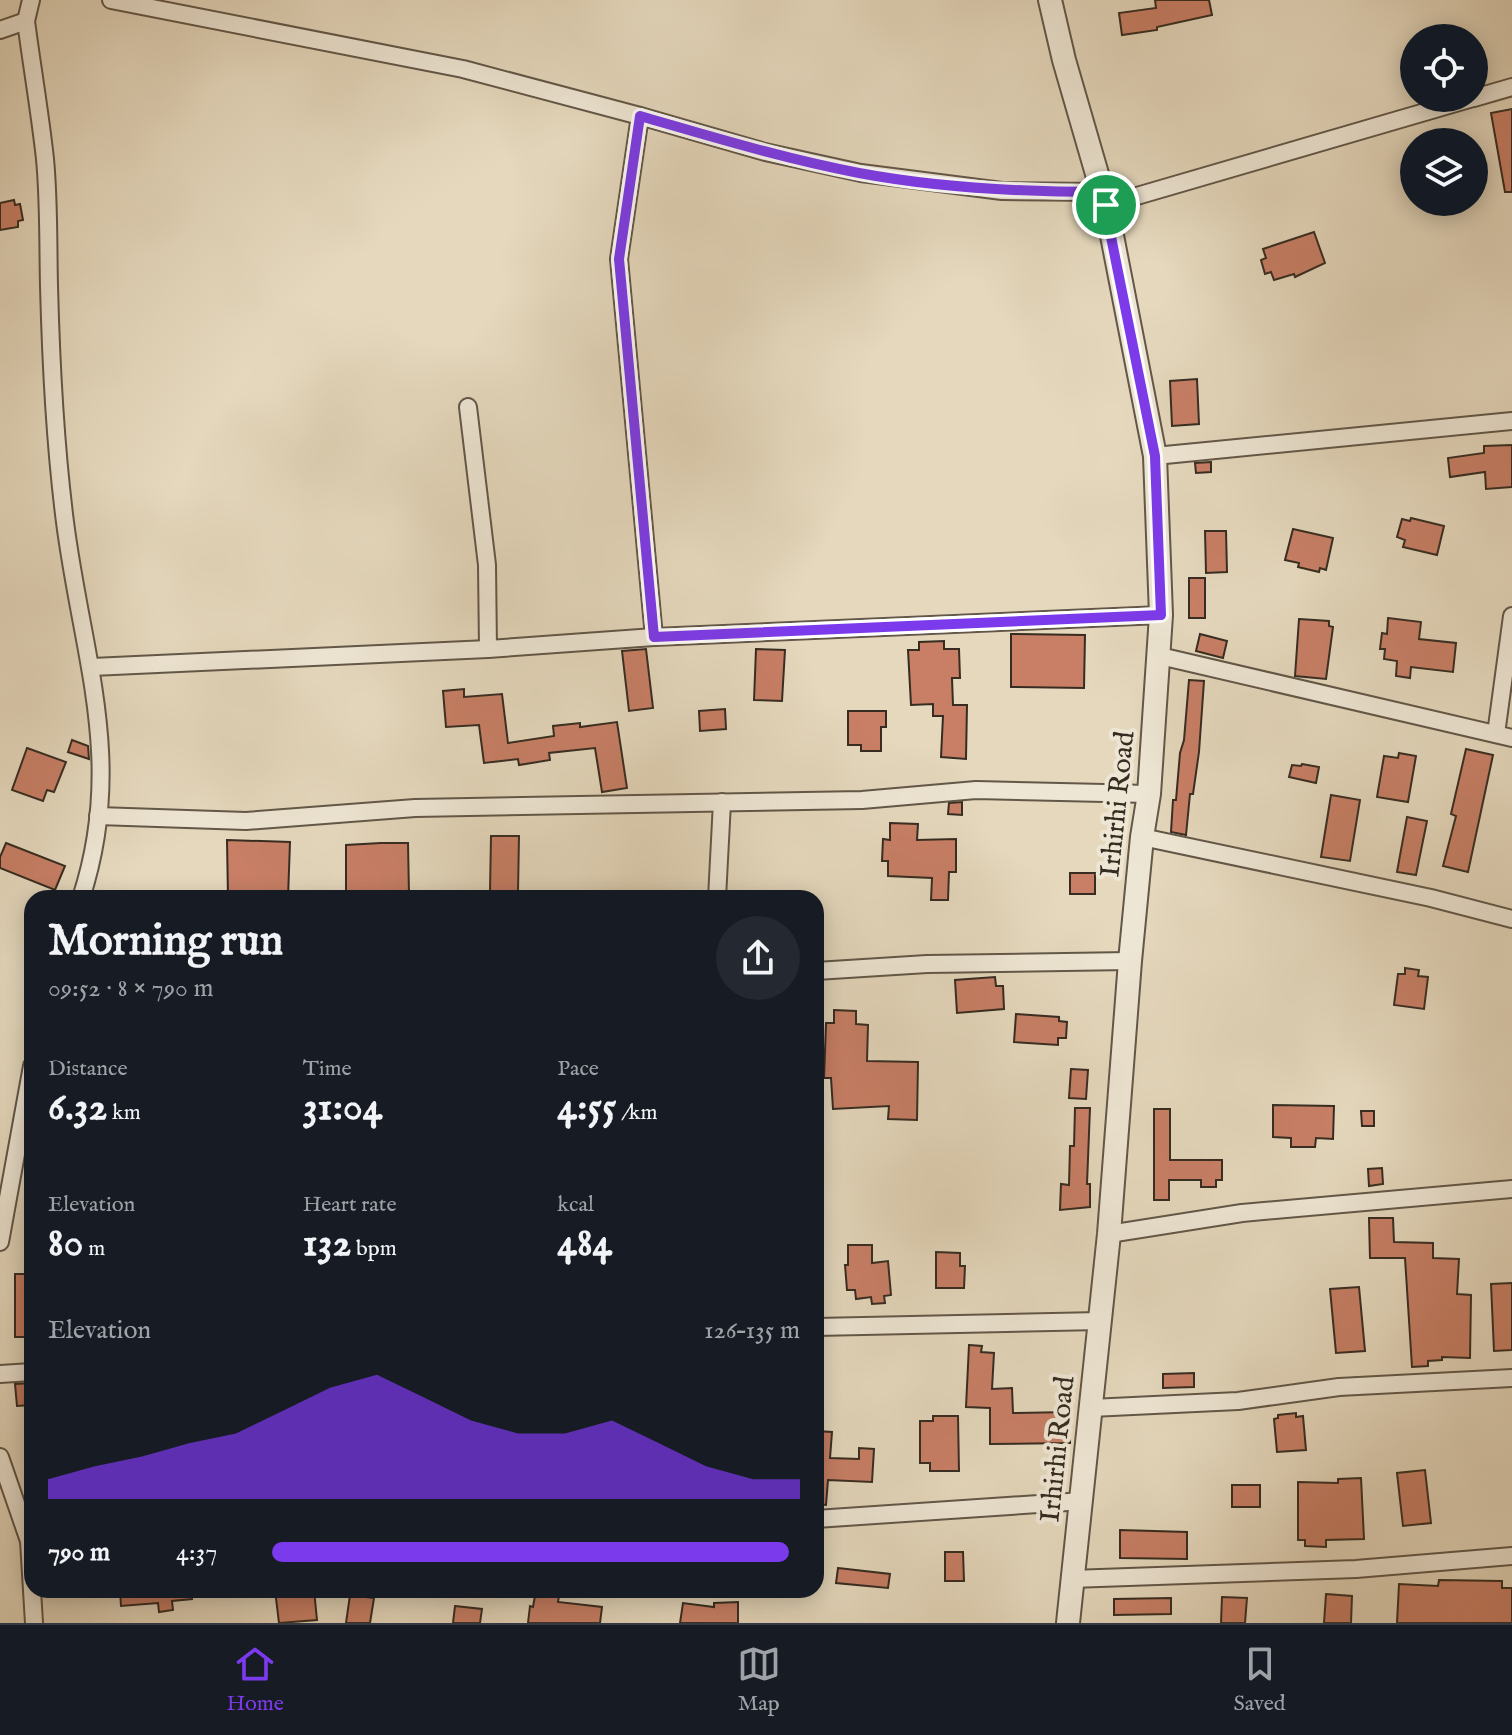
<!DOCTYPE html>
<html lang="en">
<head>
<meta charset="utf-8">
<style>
  :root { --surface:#171b24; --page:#242831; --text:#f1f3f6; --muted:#9ea1a6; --line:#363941; --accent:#7c3aed }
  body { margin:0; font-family:"IM FELL English",serif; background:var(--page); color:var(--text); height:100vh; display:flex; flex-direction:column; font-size:30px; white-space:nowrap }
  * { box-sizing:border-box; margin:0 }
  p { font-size:26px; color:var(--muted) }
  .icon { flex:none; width:44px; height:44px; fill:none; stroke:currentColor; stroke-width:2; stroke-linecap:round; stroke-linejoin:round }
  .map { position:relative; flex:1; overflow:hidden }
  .drawer { position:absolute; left:24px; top:890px; width:800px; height:708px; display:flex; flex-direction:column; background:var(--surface); border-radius:24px; box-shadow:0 4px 20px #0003 }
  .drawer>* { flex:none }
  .controls { position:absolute; left:1400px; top:24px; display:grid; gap:16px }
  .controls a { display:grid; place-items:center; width:88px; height:88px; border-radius:50%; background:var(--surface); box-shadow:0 4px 20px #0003; font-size:40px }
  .pin { position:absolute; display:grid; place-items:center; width:68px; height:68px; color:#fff; margin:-34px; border:4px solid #fff; border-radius:50%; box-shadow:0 2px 8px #0007 }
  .round { display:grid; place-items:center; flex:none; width:84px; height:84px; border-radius:42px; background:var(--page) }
  .headline { display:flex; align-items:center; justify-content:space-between; height:136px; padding:0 24px }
  h1 { font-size:44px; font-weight:800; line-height:60px }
  .stats { display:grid; grid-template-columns:repeat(3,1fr); gap:12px; height:136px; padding:8px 24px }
  .stats div { display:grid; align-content:center }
  .stats b { font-size:40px; font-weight:800 }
  .stats small { font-size:22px; font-weight:400 }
  .stats p { font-size:22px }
  .chart { height:224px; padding:16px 24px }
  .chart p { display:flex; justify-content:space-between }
  .chart svg { width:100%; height:144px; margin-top:8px; fill:var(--accent); opacity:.7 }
  ul { padding:0 24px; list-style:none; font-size:26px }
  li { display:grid; grid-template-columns:128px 96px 1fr; align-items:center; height:60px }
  li i { height:20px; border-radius:10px; background:var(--accent) }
  .tab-bar { display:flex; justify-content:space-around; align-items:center; height:112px; border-top:2px solid var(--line); background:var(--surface); font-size:22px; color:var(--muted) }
  .tab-bar a { display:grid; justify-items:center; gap:4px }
  .tab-bar .active { color:var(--accent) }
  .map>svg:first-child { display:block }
</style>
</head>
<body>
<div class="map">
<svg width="1512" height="1623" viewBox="0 0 1512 1623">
  <rect width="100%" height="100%" fill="#e5d8bd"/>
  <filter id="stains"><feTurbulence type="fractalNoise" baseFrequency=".0025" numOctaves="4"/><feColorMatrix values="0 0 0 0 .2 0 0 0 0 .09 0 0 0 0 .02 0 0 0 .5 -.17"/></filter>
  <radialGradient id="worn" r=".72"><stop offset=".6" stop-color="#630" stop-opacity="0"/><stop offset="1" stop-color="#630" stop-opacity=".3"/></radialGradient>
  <!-- building -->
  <g fill="#c87f66" stroke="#362c21" stroke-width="2">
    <path d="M1155 0H1209L1212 15 1157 27V30L1122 35 1119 13 1156 8Z"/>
    <path d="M1512 109V192H1505L1491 113Z"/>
    <path d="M14 200 15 205 20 204 23 220 18 221V227L0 230V203Z"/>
    <path d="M1314 232 1325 263 1295 277 1294 274 1274 280 1271 272 1265 274 1261 260 1266 258 1263 249Z"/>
    <path d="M1197 379 1199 424 1172 426 1170 381Z"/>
    <path d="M1512 445V487L1486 489 1485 472 1450 477 1448 458 1484 453V446Z"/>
    <path d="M1211 462V472L1196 473 1195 463Z"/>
    <path d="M1411 518 1444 526 1437 555 1403 547 1405 540 1397 537 1402 519 1410 521Z"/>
    <path d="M1293 529 1333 538 1326 570 1320 568 1319 572 1298 567 1299 563 1285 560Z"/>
    <path d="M1205 531H1226L1227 572 1206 573Z"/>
    <rect x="1189" y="578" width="16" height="40"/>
    <path d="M1388 618 1421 622 1419 639 1456 643 1453 672 1411 667 1410 678 1396 676 1397 661 1384 659 1385 649H1380L1382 633 1387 634Z"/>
    <path d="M1299 619 1329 621V626L1333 627 1326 679 1295 676Z"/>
    <path d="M1011 634 1085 635 1084 688 1011 687Z"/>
    <path d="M1200 634 1227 641 1223 658 1196 651Z"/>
    <path d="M944 641V649H959L960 678H952L953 705H967L966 759 941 757 943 716H933V704L911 705 908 650H919V642Z"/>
    <path d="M646 649 653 708 629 711 622 651Z"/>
    <path d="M756 649 785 650 782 701 754 700Z"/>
    <path d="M1189 680 1204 681 1199 752 1193 794H1190L1186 835 1171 832 1173 800H1176L1180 753 1184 740Z"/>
    <path d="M464 689V697L502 694 508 743 554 736 553 726 580 723V727L617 722 627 788 602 792 595 748 549 753 550 760 519 765 518 759 484 763 479 725 446 727 443 691Z"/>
    <path d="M725 709 726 729 700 731 699 711Z"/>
    <path d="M848 711H886V727H881V751H861V745H848Z"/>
    <path d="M72 740 88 746 89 759 68 752Z"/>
    <path d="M27 748 66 762 54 792 47 790 43 801 12 790Z"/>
    <path d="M1466 749 1493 755 1468 872 1443 866 1456 816 1451 814Z"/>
    <path d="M1399 753 1416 756 1408 802 1377 797 1384 756 1398 758Z"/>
    <path d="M1302 764 1319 767 1316 783 1289 777 1292 765 1301 766Z"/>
    <path d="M1331 795 1360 800 1350 861 1321 857Z"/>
    <path d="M962 802V815L948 814 949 803Z"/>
    <path d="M1407 817 1427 821 1416 875 1397 872Z"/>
    <path d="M890 823 918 824 917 840 956 839V872H949L948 900H931L932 878 888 876V861H882L883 839 890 840Z"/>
    <path d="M491 836H519L518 893 490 892Z"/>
    <path d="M227 840 290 842 288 898H228Z"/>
    <path d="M6 843 65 866 55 890 0 868V857Z"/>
    <path d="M381 843H408L409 894 357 896V893H346V845Z"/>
    <rect x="1070" y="873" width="25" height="21"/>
    <path d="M1405 968 1419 970 1418 976 1428 977 1424 1009 1394 1005 1398 974H1405Z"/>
    <path d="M995 977 996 986H1003L1004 1009 957 1013 955 980Z"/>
    <path d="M834 1010 856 1011V1024L868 1025 867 1061 918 1062 917 1120 888 1119 889 1106 833 1109 831 1078H824L826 1023H834Z"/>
    <path d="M1016 1014 1059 1017V1021L1067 1022 1066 1038H1058V1045L1014 1042Z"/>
    <path d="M1071 1069 1088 1070 1086 1099 1069 1098Z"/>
    <path d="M1273 1105 1334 1106 1333 1139 1316 1138 1315 1147H1291V1138L1273 1137Z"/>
    <path d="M1075 1108H1090L1087 1184H1090V1207L1060 1210 1061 1184 1069 1185 1070 1146H1074Z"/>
    <path d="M1154 1109H1170V1160H1222V1180H1216V1187H1201V1180H1169V1200H1154Z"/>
    <path d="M1361 1111H1374V1126H1362Z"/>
    <path d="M1382 1168 1383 1184 1369 1186 1368 1169Z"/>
    <path d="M1369 1218H1393L1394 1242 1433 1243V1258L1459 1259 1457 1294 1471 1295 1470 1358 1442 1357V1360L1428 1361V1366L1412 1367 1405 1258H1370Z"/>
    <path d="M848 1245H872V1263L888 1261 891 1295 884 1296 885 1303 872 1304 871 1297 856 1299 855 1290H847L845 1265H848Z"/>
    <path d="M936 1252 960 1253V1266H965L964 1288H936Z"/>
    <rect x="15" y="1274" width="17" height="63"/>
    <path d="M1512 1283V1350L1494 1351 1491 1284Z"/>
    <path d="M1359 1287 1365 1351 1336 1353 1330 1289Z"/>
    <path d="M969 1345 982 1346 981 1352 994 1353 992 1389 1012 1388 1013 1413 1069 1412 1070 1443 990 1444V1408L966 1407Z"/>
    <path d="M1194 1373V1387L1163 1388V1374Z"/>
    <path d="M32 1383V1405L17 1406 15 1384Z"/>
    <path d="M1296 1413V1417L1303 1416 1306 1450 1277 1452 1274 1419 1278 1418V1415Z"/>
    <path d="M933 1416H958L959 1471H930V1463H920V1421H933Z"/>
    <path d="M816 1431 832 1432 830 1458 859 1459V1448L874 1449 872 1482 828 1480 826 1505 816 1504Z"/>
    <path d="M1425 1470 1431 1523 1403 1526 1397 1473Z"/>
    <path d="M1361 1478 1364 1539 1326 1540V1547L1305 1546V1540H1298V1482L1338 1483V1479Z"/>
    <rect x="1232" y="1485" width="28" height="22"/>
    <path d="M1120 1530 1187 1532V1559L1120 1558Z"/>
    <path d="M945 1552H963L964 1581H945Z"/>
    <path d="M838 1568 890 1574 888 1588 836 1583Z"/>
    <path d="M1439 1580 1502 1581V1588H1512V1623H1397L1399 1584 1438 1586Z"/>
    <path d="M120 1590H191L192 1599 172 1601 173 1610 159 1612 158 1603 121 1606Z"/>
    <path d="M275 1590H314L317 1620 279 1623Z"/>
    <path d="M536 1590H560L558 1602 602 1607 600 1623H528L530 1606 533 1607Z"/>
    <path d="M1326 1594 1352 1596 1351 1623H1324Z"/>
    <path d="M350 1595 374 1598 370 1623H346Z"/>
    <path d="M1222 1597 1247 1598 1245 1623H1221Z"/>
    <path d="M1171 1598V1614L1114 1615V1599Z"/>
    <path d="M738 1602V1623H680L683 1603 714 1607V1603Z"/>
    <path d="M455 1606 482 1609 480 1623H453Z"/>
  </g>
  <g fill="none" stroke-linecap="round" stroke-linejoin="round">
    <defs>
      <g id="minor">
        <path d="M31 0 26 21C32 67 40 113 45 159 49 201 48 244 49 286 51 365 55 444 65 522 82 656 126 761 81 898"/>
        <path d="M111 0 463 69 640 116 765 152 861 173 1002 191 1102 192"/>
        <path d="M0 30 26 21"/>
        <path d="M1474 98 1512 87"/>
        <path d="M640 116 619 259 654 637"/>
        <path d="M1106 205 1473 98"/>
        <path d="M468 407 487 565 488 649"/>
        <path d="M1155 456 1512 421"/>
        <path d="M1160 656 1512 738"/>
        <path d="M92 667 488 649 654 637 1161 615"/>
        <path d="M1496 734 1512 616"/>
        <path d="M98 816 246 821 415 808 862 800 976 790 1149 794"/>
        <path d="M1142 837 1431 898 1512 919"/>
        <path d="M717 898 722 802"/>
        <path d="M816 971 927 964 1130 961"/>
        <path d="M1109 1234 1242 1213 1512 1189"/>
        <path d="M0 1242 32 1066"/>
        <path d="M816 1327 1100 1321"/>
        <path d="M0 1374 32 1372"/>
        <path d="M1091 1408 1238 1401 1339 1387 1512 1378"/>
        <path d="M0 1457 29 1541 34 1623"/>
        <path d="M816 1519 1083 1501"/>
        <path d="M1071 1579 1356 1569 1512 1556"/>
      </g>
      <path id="tertiary" d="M1050 0 1064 60 1106 205 1155 456 1161 615 1149 794 1142 837 1130 961 1109 1234 1068 1623"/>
    </defs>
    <!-- minor casing -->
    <use href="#minor" stroke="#625748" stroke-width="20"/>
    <!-- tertiary casing -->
    <use href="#tertiary" stroke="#625748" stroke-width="26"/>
    <!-- minor -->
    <use href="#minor" stroke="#eee6d4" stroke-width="16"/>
    <!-- tertiary -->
    <use href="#tertiary" stroke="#eee6d4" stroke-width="22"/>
  </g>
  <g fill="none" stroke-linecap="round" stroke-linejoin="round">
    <defs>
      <path id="route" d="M640 116C713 137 785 159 859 173 939 188 1021 192 1102 192L1155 456 1161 615 654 637 619 259Z"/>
    </defs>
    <!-- route casing -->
    <use href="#route" stroke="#fff" stroke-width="16"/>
    <!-- route -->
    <use href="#route" stroke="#7c3aed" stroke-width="10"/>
  </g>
  <g text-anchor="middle" stroke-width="8" stroke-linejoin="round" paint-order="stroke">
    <!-- street labels -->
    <g font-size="28" fill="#362c21" stroke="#eee6d4">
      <text transform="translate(1116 804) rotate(-84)" y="10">Irhirhi Road</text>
      <text transform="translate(1056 1449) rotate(-84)" y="10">Irhirhi Road</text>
    </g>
  </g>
  <rect width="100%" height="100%" filter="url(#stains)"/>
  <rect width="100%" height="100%" fill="url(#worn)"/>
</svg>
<div class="controls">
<a><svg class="icon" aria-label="locate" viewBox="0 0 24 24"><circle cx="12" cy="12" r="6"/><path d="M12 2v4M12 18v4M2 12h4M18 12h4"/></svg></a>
<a><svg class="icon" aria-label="layers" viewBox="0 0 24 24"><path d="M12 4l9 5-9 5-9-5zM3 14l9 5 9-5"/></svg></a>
</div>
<div class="pin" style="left:1106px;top:205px;background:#1e9e55"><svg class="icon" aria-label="arrive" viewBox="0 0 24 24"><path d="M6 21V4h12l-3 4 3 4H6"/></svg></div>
<section class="drawer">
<div class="headline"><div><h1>Morning run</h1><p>09:52 · 8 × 790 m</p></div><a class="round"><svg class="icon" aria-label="share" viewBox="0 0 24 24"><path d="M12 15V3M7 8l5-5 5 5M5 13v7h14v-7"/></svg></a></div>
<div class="stats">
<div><p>Distance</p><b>6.32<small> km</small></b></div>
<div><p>Time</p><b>31:04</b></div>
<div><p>Pace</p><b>4:55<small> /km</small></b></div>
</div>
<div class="stats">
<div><p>Elevation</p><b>80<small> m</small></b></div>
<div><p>Heart rate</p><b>132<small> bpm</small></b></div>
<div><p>kcal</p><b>484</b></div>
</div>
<div class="chart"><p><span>Elevation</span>126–135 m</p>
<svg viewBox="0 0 160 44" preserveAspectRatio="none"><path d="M0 44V38L10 34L20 31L30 27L40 24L50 17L60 10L70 6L80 13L90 20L100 24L110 24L120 20L130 27L140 34L150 38L160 38V44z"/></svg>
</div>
<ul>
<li><b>790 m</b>4:37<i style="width:98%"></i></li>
</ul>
</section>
</div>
<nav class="tab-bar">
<a class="active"><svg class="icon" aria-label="home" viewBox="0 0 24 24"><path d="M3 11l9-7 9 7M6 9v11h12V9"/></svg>Home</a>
<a><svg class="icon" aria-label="map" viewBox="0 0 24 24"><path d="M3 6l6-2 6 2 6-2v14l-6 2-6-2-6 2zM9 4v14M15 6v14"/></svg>Map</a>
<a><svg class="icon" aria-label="saved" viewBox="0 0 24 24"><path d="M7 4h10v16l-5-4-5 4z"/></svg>Saved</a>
</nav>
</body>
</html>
